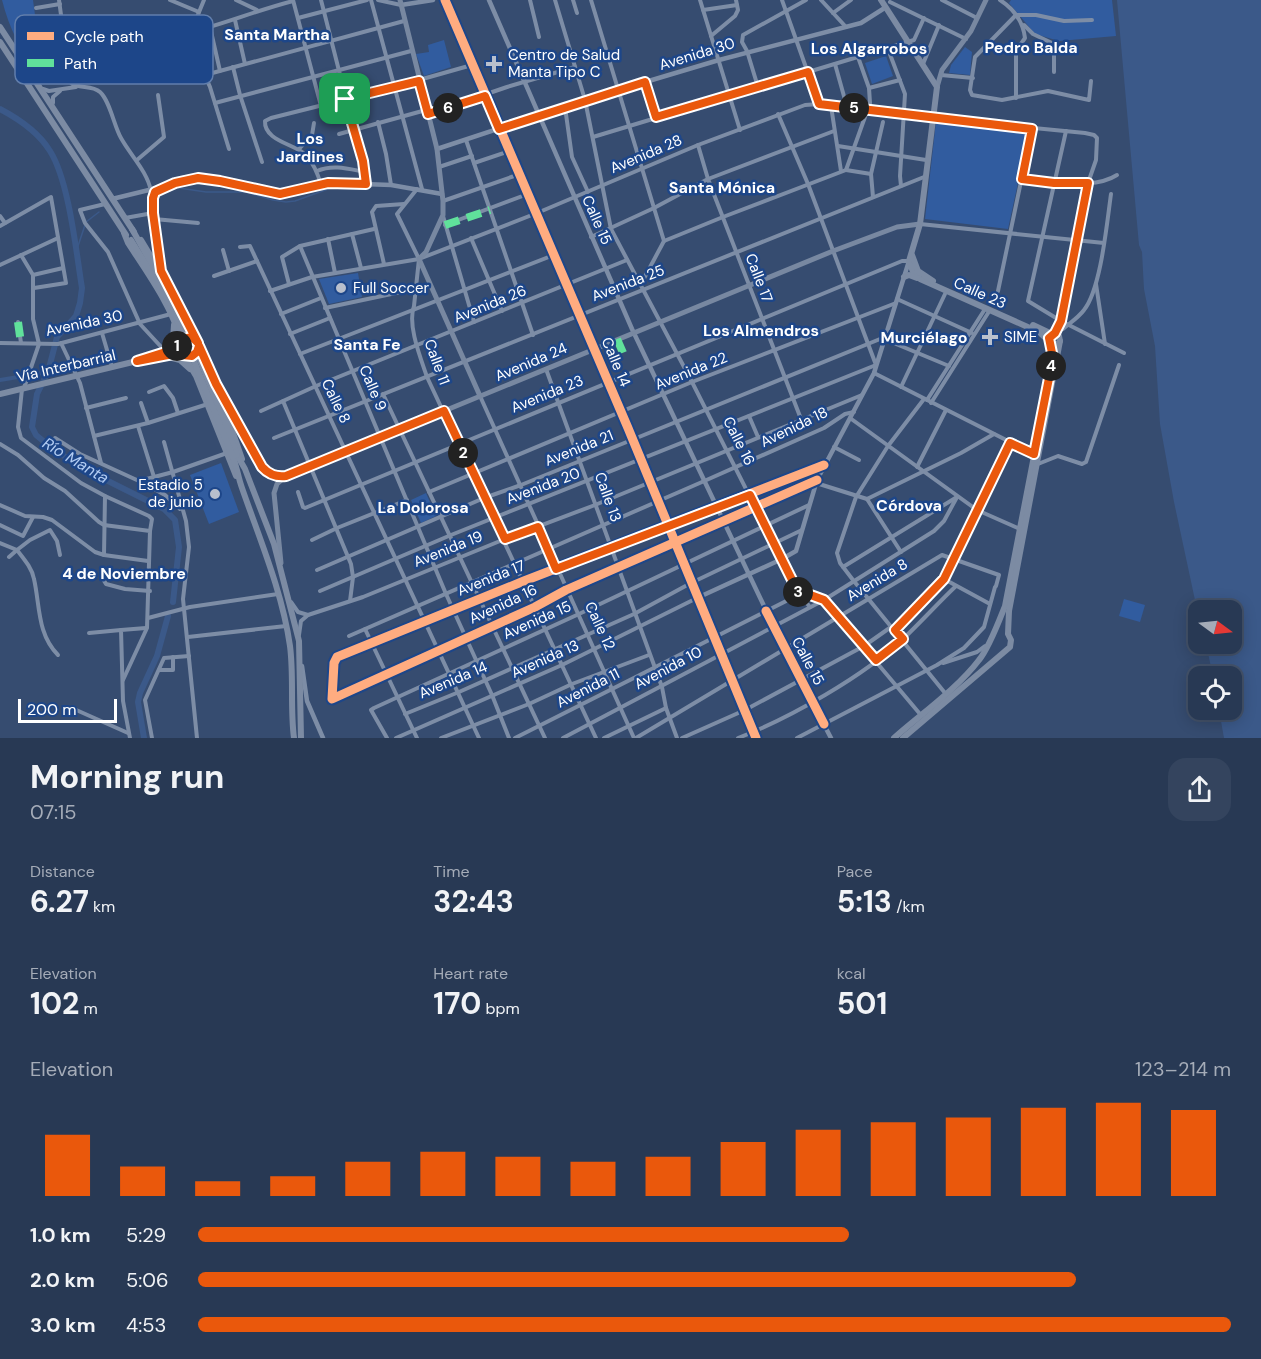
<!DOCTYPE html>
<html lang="en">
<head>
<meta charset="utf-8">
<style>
  :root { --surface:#283954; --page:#34445e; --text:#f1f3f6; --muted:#a5acb8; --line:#44536b; --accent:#ea580c }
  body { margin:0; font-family:"DM Sans",sans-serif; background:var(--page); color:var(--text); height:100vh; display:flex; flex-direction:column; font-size:22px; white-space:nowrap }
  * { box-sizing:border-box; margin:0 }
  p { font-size:20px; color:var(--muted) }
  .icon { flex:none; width:33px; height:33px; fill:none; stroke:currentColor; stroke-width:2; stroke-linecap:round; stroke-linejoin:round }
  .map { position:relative; height:738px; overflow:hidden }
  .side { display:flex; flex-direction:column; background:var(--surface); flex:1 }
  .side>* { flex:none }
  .needle { width:39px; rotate:105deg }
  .tools { position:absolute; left:1188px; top:600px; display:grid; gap:12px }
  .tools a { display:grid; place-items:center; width:54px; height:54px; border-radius:12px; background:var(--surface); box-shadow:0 3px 15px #0003,0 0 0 2px var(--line); font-size:30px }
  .scale { position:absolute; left:18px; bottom:15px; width:99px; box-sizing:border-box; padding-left:6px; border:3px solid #fff; border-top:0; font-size:16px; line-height:21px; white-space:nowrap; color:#fff; -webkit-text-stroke:4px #1d4689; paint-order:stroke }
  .pin { position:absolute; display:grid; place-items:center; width:51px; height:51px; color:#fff; margin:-26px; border-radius:12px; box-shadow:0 3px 9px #0006 }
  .km { position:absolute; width:30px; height:30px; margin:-15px; border-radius:50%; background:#222; color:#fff; font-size:16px; line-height:30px; text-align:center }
  .round { display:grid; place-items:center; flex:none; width:63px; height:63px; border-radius:18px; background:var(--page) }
  .summary { display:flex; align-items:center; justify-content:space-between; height:102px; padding:0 30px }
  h1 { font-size:33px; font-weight:700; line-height:45px }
  .figures { display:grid; grid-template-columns:repeat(3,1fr); gap:9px; height:102px; padding:6px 30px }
  .figures div { display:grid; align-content:center }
  .figures b { font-size:30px; font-weight:700 }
  .figures small { font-size:16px; font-weight:400 }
  .figures p { font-size:16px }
  .chart { height:168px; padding:12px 30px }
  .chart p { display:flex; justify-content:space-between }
  .chart svg { width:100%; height:108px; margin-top:6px; stroke:var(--accent); stroke-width:6 }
  ul { padding:0 30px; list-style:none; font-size:20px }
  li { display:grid; grid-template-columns:96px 72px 1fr; align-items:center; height:45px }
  li i { height:15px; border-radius:8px; background:var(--accent) }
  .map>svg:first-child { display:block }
</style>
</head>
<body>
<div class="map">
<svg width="1261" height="738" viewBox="0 0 1261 738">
  <rect width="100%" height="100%" fill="#364c70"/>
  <!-- green -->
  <g fill="#315c9f">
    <path d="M2 0H33L39 45 57 73 38 75C21 51 9 28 2 0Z"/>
    <path d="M1011 0H1112L1116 36 1059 41 1035 34 1009 3Z"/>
    <path d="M444 40 451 67 424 76 416 54 429 52 428 45Z"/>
    <path d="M965 47 972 52 970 75 949 73 951 65Z"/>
    <path d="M886 56 893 76 872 84 865 63Z"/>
    <path d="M936 122 1029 132 1008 229 925 219Z"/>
    <path d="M358 273 362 297 329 304 319 279Z"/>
    <path d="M221 463 239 512 209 524 190 475Z"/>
    <path d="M426 493 436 516 421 523 411 500Z"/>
    <path d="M1124 599 1145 605 1140 622 1119 616Z"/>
  </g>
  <!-- water -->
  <path fill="#3b5989" d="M1117 0H1261V738H1224L1219 710H1232V676H1213L1206 644H1232V610H1198V614L1174 502 1160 424 1155 346 1144 289 1142 252 1139 245Z"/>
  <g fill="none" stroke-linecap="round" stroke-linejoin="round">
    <!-- stream -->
    <g stroke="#3b5989" stroke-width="1.5">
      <path d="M162 189 172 187 206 192H246L273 200 286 202 295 201 328 189"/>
      <path d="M76 252 86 222 99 212"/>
    </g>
    <!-- canal -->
    <path stroke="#3b5989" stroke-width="4" d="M0 380 48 372"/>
    <!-- river -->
    <g stroke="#3b5989" stroke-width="6">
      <path d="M0 109C19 119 39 133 50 151 69 181 76 251 82 288L80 303 76 316 57 337 48 372 37 394 32 427 36 435 54 450 92 473 164 509 175 520 179 547 173 602"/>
      <path d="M144 738 138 702 140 693 157 656 168 616"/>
    </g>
    <!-- minor -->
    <g stroke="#7d8da6" stroke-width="4">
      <path d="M59 0 70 82C78 90 91 84 100 92 110 101 114 126 121 138 131 156 147 171 151 191"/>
      <path d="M170 0 199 12"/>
      <path d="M204 0 190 34 191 43 210 87 229 149"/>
      <path d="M236 0 257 10"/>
      <path d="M293 0 321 106"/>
      <path d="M321 0 362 161 366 184"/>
      <path d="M371 0 422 189"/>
      <path d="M378 0 401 5"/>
      <path d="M530 0 539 37"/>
      <path d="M555 0 585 100 611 229 692 382 799 594 810 607"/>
      <path d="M573 0 577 13"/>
      <path d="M591 0 664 241"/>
      <path d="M700 0 740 130"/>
      <path d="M782 0 819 104"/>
      <path d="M821 0 846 27"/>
      <path d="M942 0 977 18"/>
      <path d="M1000 0C1014 9 1023 22 1025 38L1016 51V98"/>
      <path d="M890 2 966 39"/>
      <path d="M36 8 60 4"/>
      <path d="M703 10 737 5"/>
      <path d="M833 13 851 0"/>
      <path d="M1016 15 975 57 970 90 972 95 1002 100 1048 91 1089 100 1091 81"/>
      <path d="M1016 15H1036L1064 21 1092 20"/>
      <path d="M150 18 190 34"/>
      <path d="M298 18 367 0"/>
      <path d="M235 20 245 64"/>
      <path d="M1024 25 1033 34 1054 44V72"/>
      <path d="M210 27 220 71"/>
      <path d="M192 32C226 23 258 10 293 1"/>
      <path d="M41 33 63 29"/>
      <path d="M711 36 735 16 738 10 736 0"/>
      <path d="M888 49 905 94 900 176 901 186"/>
      <path d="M835 64 847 107"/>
      <path d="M923 64 939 25"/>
      <path d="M233 67 240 95 262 162"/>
      <path d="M205 75 404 21"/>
      <path d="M941 75 973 78"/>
      <path d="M419 80 472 65"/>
      <path d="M645 82 656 117"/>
      <path d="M758 87 747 51 742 42 743 35 806 0"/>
      <path d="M869 88 900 80"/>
      <path d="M43 89 49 91 76 87"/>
      <path d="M53 103V97L60 91"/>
      <path d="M215 103 411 51"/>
      <path d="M831 106 841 171"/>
      <path d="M565 107 572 157 588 192"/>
      <path d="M428 114 507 87 575 67"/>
      <path d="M932 118 1085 133 1094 135 1097 138 1096 160 1088 183 1061 321 1055 333"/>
      <path d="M378 122 386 154 391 185"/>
      <path d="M1066 131 1028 301 1061 321 1124 353"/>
      <path d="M339 134 426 110"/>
      <path d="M593 137 914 40 924 18"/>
      <path d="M466 140 533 335"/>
      <path d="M698 145 708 179 801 419"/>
      <path d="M838 146 926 160"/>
      <path d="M299 149 312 135 314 123"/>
      <path d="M137 160 164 137 158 95"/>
      <path d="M474 163 510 151"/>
      <path d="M439 167 472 156"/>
      <path d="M846 170 871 174"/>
      <path d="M317 171C333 164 349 169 365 172"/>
      <path d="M1022 179 1055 183"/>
      <path d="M1055 182C1074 184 1100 186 1117 175"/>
      <path d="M321 185C318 174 314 164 306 155 295 144 264 141 265 121L271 118 419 81"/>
      <path d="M417 189 397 214 419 259 414 306C407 325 421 359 427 377L596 738"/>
      <path d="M873 197 871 174 883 122"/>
      <path d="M152 201 161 271"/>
      <path d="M443 201 520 174"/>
      <path d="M105 204 80 210 85 223 108 252 140 324 164 350"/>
      <path d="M0 216 5 223"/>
      <path d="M443 216 474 322"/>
      <path d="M125 218 153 213"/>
      <path d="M154 219 198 223"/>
      <path d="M920 224 1104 243"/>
      <path d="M445 225 528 194"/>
      <path d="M0 226 51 197 66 283 34 288"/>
      <path d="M352 234 361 268"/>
      <path d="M591 237 654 208 708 179 834 131"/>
      <path d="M471 238 502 311"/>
      <path d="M328 239 335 273"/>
      <path d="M300 246 446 594 492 695 509 738"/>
      <path d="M240 247 250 246 479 738"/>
      <path d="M223 250 229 271"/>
      <path d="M21 255 33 275V319L39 344 24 388"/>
      <path d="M384 264 372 212 376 206 404 204"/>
      <path d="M0 265 58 238"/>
      <path d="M33 275 63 268"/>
      <path d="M214 276 257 261"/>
      <path d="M289 284 282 257 300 246 374 229"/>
      <path d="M641 284 664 241 723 217 846 170 870 103 869 88 858 57"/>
      <path d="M1096 284 1105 344"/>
      <path d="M270 291 312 277 419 259 537 213 698 145 805 105 819 104 932 116"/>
      <path d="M998 291 1032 129"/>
      <path d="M897 299 972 333"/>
      <path d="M325 308 415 289"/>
      <path d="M281 314 321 298"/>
      <path d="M18 322 21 343"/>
      <path d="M1063 329C1070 323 1079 317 1084 310 1101 289 1107 222 1111 194"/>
      <path d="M102 333 112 367"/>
      <path d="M290 334 330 318"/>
      <path d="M884 339 949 366"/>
      <path d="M0 343 58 344 171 314"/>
      <path d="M61 343 80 383 101 463"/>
      <path d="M300 354 554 255"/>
      <path d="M546 369 662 687 666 708 677 738"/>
      <path d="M874 373 1034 454"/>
      <path d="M901 387 945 294"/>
      <path d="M22 389 18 427 21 438 81 483 105 496"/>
      <path d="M149 392 164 386 173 398 178 413"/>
      <path d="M383 394 545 738"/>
      <path d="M480 396C531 510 583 624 634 738"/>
      <path d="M924 399 888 446 856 497 837 553 840 563 853 580 945 693"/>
      <path d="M927 400 985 309"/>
      <path d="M283 401 351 564 353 577 350 601"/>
      <path d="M141 403 148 423"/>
      <path d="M931 403 990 310"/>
      <path d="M86 408 126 398"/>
      <path d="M261 411 316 386 627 260"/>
      <path d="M749 416 758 437"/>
      <path d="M850 418 977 510 1020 529"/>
      <path d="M138 426 154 477"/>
      <path d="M94 436 148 423 208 404"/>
      <path d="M55 438 80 454 139 481 173 472 227 453"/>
      <path d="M274 438 924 177"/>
      <path d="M164 442 186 521 189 547 183 599 197 738"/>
      <path d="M0 444 18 455 44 478 65 491 99 522 104 525 150 531 147 628 123 680"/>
      <path d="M834 447 859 460"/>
      <path d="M1038 464 1058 456 1082 464 1086 462 1119 365"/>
      <path d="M917 467 946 410"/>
      <path d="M817 480 566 590 535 607 332 699 334 663 337 657 524 581 824 465"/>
      <path d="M140 481 165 495 180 509"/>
      <path d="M816 483 867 499 961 453 994 434"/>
      <path d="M298 492 303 507 305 508 902 261H909"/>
      <path d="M429 492 692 382 896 303"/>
      <path d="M867 499 901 552"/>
      <path d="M0 505 25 516 43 517 52 520 95 552 104 555 148 561"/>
      <path d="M0 525 23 536 33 517"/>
      <path d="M312 540 337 528 407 500"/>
      <path d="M0 543 17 550 9 557"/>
      <path d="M104 555 105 496 149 516 152 519 150 531"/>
      <path d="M843 567 957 497"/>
      <path d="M317 570 484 498 521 485 885 337"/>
      <path d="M105 571 103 579 106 584 125 589 150 591"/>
      <path d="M944 579 990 604"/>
      <path d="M320 591 451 535 876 365 808 184 778 114"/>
      <path d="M291 602 298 612 308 615"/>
      <path d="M148 618 190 607 278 594"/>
      <path d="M365 629 417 738"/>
      <path d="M895 631 944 579 1010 443"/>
      <path d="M89 633 121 630"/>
      <path d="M299 635 301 621 308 615 363 597 505 539 595 505 862 395"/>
      <path d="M349 636 702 482 824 428 845 414 854 412"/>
      <path d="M188 637 286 626"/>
      <path d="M58 655C37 634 40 605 34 579 32 568 24 559 17 550L30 540 50 530 57 541 60 555"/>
      <path d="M943 663 977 652 985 646"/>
      <path d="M159 670H173V657"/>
      <path d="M74 709 128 733"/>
      <path d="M405 714 459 692 634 614 691 583 802 530"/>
      <path d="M130 738 123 701 121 630 146 628"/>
      <path d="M152 738 145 700 164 658 189 656"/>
      <path d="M387 738 371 710 374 708 579 614 809 505"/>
      <path d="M396 738 562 665 697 598"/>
      <path d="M441 738 529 704 572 684 649 655"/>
      <path d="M515 738 802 593 824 600 920 714"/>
      <path d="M563 738 824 600 934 531 944 521 957 497"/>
      <path d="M604 738 666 708"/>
      <path d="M636 738 942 555 999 575 996 586"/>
      <path d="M682 738 745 710 864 646 891 627"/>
      <path d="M738 738C790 718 864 676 904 638 922 621 938 603 956 586"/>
      <path d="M797 738 937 665 964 648 984 627 995 587"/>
    </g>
    <!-- tertiary -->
    <g stroke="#7d8da6" stroke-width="4.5">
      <path d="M445 0 628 428 756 738"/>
      <path d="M489 0 632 329 785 650 831 738"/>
      <path d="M401 5 433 0"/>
      <path d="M437 149 585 100 719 60 861 23 883 9"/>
      <path d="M112 199 198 178 233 183 274 193H287L335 183 391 185 442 194"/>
      <path d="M152 204 153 194 160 189"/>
      <path d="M697 598 782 559 796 551 817 480 874 373 909 261"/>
      <path d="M302 666 307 701 323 738"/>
    </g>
    <!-- secondary -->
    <g stroke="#7888a1" stroke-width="5">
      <path d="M400 0 437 149 443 201V215L426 252 419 259 480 396"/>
      <path d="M937 87 942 70 971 31 986 0"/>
      <path d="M222 396 264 469 271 475 285 476"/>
      <path d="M281 563 274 493 277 484 286 476 833 251 897 227 920 224"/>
    </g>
    <!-- primary -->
    <g stroke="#7c8ba3" stroke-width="6">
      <path d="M881 0 937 87 920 224 909 261 913 272 920 279 1039 332 1049 341"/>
      <path d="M0 27 134 232"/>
      <path d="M0 42 126 235"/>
      <path d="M124 233 128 243C144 268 179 316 180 344"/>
      <path d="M141 240 170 288 198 343"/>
      <path d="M912 255 918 271 933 281"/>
      <path d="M904 277 909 275 917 278"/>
      <path d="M1033 325 1052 334"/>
      <path d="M199 346 216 384 242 459"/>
      <path d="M162 352 173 340 174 325"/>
      <path d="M183 354 196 376 236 476"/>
      <path d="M168 357 180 360 190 369"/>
      <path d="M137 361 173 354 189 356 194 354"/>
      <path d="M0 394 137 361 172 350 188 337"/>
      <path d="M237 455 245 469 274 544 299 641 301 738"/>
      <path d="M233 457C237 467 238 477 242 488 260 540 282 591 290 646 294 677 290 708 294 738"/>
      <path d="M894 738C921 714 957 689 979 660 989 648 999 621 1005 606L1052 363C1053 353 1050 347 1049 338L1053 333 1059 336 1060 341 1058 344H1052L1050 342"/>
      <path d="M903 738 1010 647 1011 640 1008 634 1009 611 1060 341"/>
    </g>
    <!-- primary-bridge -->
    <g stroke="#7c8ba3" stroke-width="6">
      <path d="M132 229 187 327 237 455"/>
      <path d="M131 240 172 307 233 457"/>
    </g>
    <!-- quiet -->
    <g stroke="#60e19b" stroke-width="8" stroke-dasharray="15 8" stroke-linecap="butt">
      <path d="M445 225 490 210"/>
      <path d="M18 322 21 343"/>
      <path d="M617 339 624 355"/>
    </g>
    <defs>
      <g id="cycleway">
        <path d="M445 0 628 428 756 738"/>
        <path d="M817 480 566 590 535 607 332 699 334 663 337 657 524 581 824 465"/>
        <path d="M766 611 824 724"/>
      </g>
    </defs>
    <!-- cycleway casing -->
    <use href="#cycleway" stroke="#1d4689" stroke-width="13"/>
    <!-- cycleway -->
    <use href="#cycleway" stroke="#ffac80" stroke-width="9"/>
  </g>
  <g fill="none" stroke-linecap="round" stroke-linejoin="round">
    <defs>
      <path id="route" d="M808 72 819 104 1032 129 1022 179 1054 183H1088L1061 321 1055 333 1049 338 1053 358 1034 454 1010 443 944 579 895 630 903 639 876 660 824 600 805 593 799 594 750 495 556 569 538 527 505 539 444 411 286 476C276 477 269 475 262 467L216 384 199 346 197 352 192 356 173 354 137 361 172 350 184 339 192 337 198 343 161 271 153 213V198L155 192 175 183 198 178 220 181 280 194 328 183 366 184 363 161 345 99 419 81 428 114 485 96 499 129 645 82 656 117Z"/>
    </defs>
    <!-- route casing -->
    <use href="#route" stroke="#fff" stroke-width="12"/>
    <!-- route -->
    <use href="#route" stroke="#ea580c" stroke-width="8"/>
  </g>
  <!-- markers -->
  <g fill="#b9c0cd" stroke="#1d4689" stroke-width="2">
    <path d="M491 55h6v6h6v6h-6v6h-6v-6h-6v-6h6z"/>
    <circle cx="341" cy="288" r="6"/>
    <path d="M987 328h6v6h6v6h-6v6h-6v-6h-6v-6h6z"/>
    <circle cx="215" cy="494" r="6"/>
  </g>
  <g text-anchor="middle" stroke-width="5" stroke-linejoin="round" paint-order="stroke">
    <!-- street labels -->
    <g font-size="15" fill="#fff" stroke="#1d4689">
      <text transform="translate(697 54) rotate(-17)" y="5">Avenida 30</text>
      <text transform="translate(646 154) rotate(-23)" y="5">Avenida 28</text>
      <text transform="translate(597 220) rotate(66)" y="5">Calle 15</text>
      <text transform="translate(759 278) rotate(69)" y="5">Calle 17</text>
      <text transform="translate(628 283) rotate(-21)" y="5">Avenida 25</text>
      <text transform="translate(980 293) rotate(24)" y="5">Calle 23</text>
      <text transform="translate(490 304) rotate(-22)" y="5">Avenida 26</text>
      <text transform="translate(84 323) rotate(-12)" y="5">Avenida 30</text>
      <text transform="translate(437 362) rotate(70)" y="5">Calle 11</text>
      <text transform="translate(531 362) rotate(-23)" y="5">Avenida 24</text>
      <text transform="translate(616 362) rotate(67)" y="5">Calle 14</text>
      <text transform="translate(66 366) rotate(-13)" y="5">Vía Interbarrial</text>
      <text transform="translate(691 371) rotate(-22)" y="5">Avenida 22</text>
      <text transform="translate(373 388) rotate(67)" y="5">Calle 9</text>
      <text transform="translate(547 394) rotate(-22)" y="5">Avenida 23</text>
      <text transform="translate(336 401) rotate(64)" y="5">Calle 8</text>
      <text transform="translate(794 427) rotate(-26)" y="5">Avenida 18</text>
      <text transform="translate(739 441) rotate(63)" y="5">Calle 16</text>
      <text transform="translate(579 448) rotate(-22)" y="5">Avenida 21</text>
      <text transform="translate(543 486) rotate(-21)" y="5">Avenida 20</text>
      <text transform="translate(608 497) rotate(70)" y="5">Calle 13</text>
      <text transform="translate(448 549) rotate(-22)" y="5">Avenida 19</text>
      <text transform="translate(491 578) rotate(-22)" y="5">Avenida 17</text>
      <text transform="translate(877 580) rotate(-31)" y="5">Avenida 8</text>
      <text transform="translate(503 604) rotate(-25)" y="5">Avenida 16</text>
      <text transform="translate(537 620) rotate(-24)" y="5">Avenida 15</text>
      <text transform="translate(600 626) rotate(65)" y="5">Calle 12</text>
      <text transform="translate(545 659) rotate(-24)" y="5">Avenida 13</text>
      <text transform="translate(808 661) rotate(62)" y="5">Calle 15</text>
      <text transform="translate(668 668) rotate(-28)" y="5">Avenida 10</text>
      <text transform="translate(453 680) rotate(-23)" y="5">Avenida 14</text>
      <text transform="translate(588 688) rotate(-27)" y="5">Avenida 11</text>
    </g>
    <!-- poi labels -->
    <g font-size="15" fill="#fff" stroke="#1d4689" text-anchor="start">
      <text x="508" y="60">Centro de Salud<tspan x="508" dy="17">Manta Tipo C</tspan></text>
      <text x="353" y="293">Full Soccer</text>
      <text x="1004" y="342">SIME</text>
      <text x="203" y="490" text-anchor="end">Estadio 5<tspan x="203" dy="17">de junio</tspan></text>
    </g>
    <!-- neighbourhood labels -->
    <g font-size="16" font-weight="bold" fill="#fff" stroke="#1d4689">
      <text x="277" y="40">Santa Martha</text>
      <text x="1031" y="53">Pedro Balda</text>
      <text x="869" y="54">Los Algarrobos</text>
      <text x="310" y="144">Los<tspan x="310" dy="18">Jardines</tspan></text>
      <text x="722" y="193">Santa Mónica</text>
      <text x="761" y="336">Los Almendros</text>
      <text x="924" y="343">Murciélago</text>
      <text x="367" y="350">Santa Fe</text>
      <text x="909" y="511">Córdova</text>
      <text x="423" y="513">La Dolorosa</text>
      <text x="124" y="579">4 de Noviembre</text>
    </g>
    <!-- water labels -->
    <g font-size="16" font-style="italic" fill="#b2ccf3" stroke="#1d4689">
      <text transform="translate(76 460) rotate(31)" y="6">Río Manta</text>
    </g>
  </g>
  <!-- legend -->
  <rect x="15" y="15" width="198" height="69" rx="9" fill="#1d4689" stroke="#617eac" stroke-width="1.5"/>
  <rect x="27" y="32" width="27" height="8" fill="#ffac80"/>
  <rect x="27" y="59" width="27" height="8" fill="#60e19b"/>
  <g font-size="16" fill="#fff">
    <text x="64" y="42">Cycle path</text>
    <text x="64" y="69">Path</text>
  </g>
</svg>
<div class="tools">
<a><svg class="needle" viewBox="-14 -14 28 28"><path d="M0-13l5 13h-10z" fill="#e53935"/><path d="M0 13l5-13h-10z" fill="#a5acb8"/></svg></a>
<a><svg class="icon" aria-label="locate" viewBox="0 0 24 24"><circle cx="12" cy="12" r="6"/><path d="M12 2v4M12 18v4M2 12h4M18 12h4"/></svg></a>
</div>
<div class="scale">200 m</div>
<div class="pin" style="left:345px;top:99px;background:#1e9e55"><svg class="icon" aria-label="arrive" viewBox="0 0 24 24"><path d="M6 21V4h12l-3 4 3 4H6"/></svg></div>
<b class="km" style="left:177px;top:346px">1</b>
<b class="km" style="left:463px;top:453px">2</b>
<b class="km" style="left:798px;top:592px">3</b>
<b class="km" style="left:1051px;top:366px">4</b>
<b class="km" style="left:854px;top:108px">5</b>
<b class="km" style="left:448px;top:108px">6</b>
</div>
<section class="side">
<div class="summary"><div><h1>Morning run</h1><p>07:15</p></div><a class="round"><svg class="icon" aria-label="share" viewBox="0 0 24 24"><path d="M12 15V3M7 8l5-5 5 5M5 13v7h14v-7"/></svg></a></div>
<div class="figures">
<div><p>Distance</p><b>6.27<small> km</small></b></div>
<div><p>Time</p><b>32:43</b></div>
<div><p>Pace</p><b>5:13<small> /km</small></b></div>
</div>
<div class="figures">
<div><p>Elevation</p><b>102<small> m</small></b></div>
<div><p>Heart rate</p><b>170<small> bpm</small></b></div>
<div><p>kcal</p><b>501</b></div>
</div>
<div class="chart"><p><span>Elevation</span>123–214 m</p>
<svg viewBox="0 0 160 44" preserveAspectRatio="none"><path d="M5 44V19M15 44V32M25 44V38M35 44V36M45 44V30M55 44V26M65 44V28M75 44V30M85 44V28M95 44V22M105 44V17M115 44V14M125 44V12M135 44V8M145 44V6M155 44V9"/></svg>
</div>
<ul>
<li><b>1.0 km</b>5:29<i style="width:63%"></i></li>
<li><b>2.0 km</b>5:06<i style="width:85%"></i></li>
<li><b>3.0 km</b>4:53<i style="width:100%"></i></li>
</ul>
</section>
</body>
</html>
